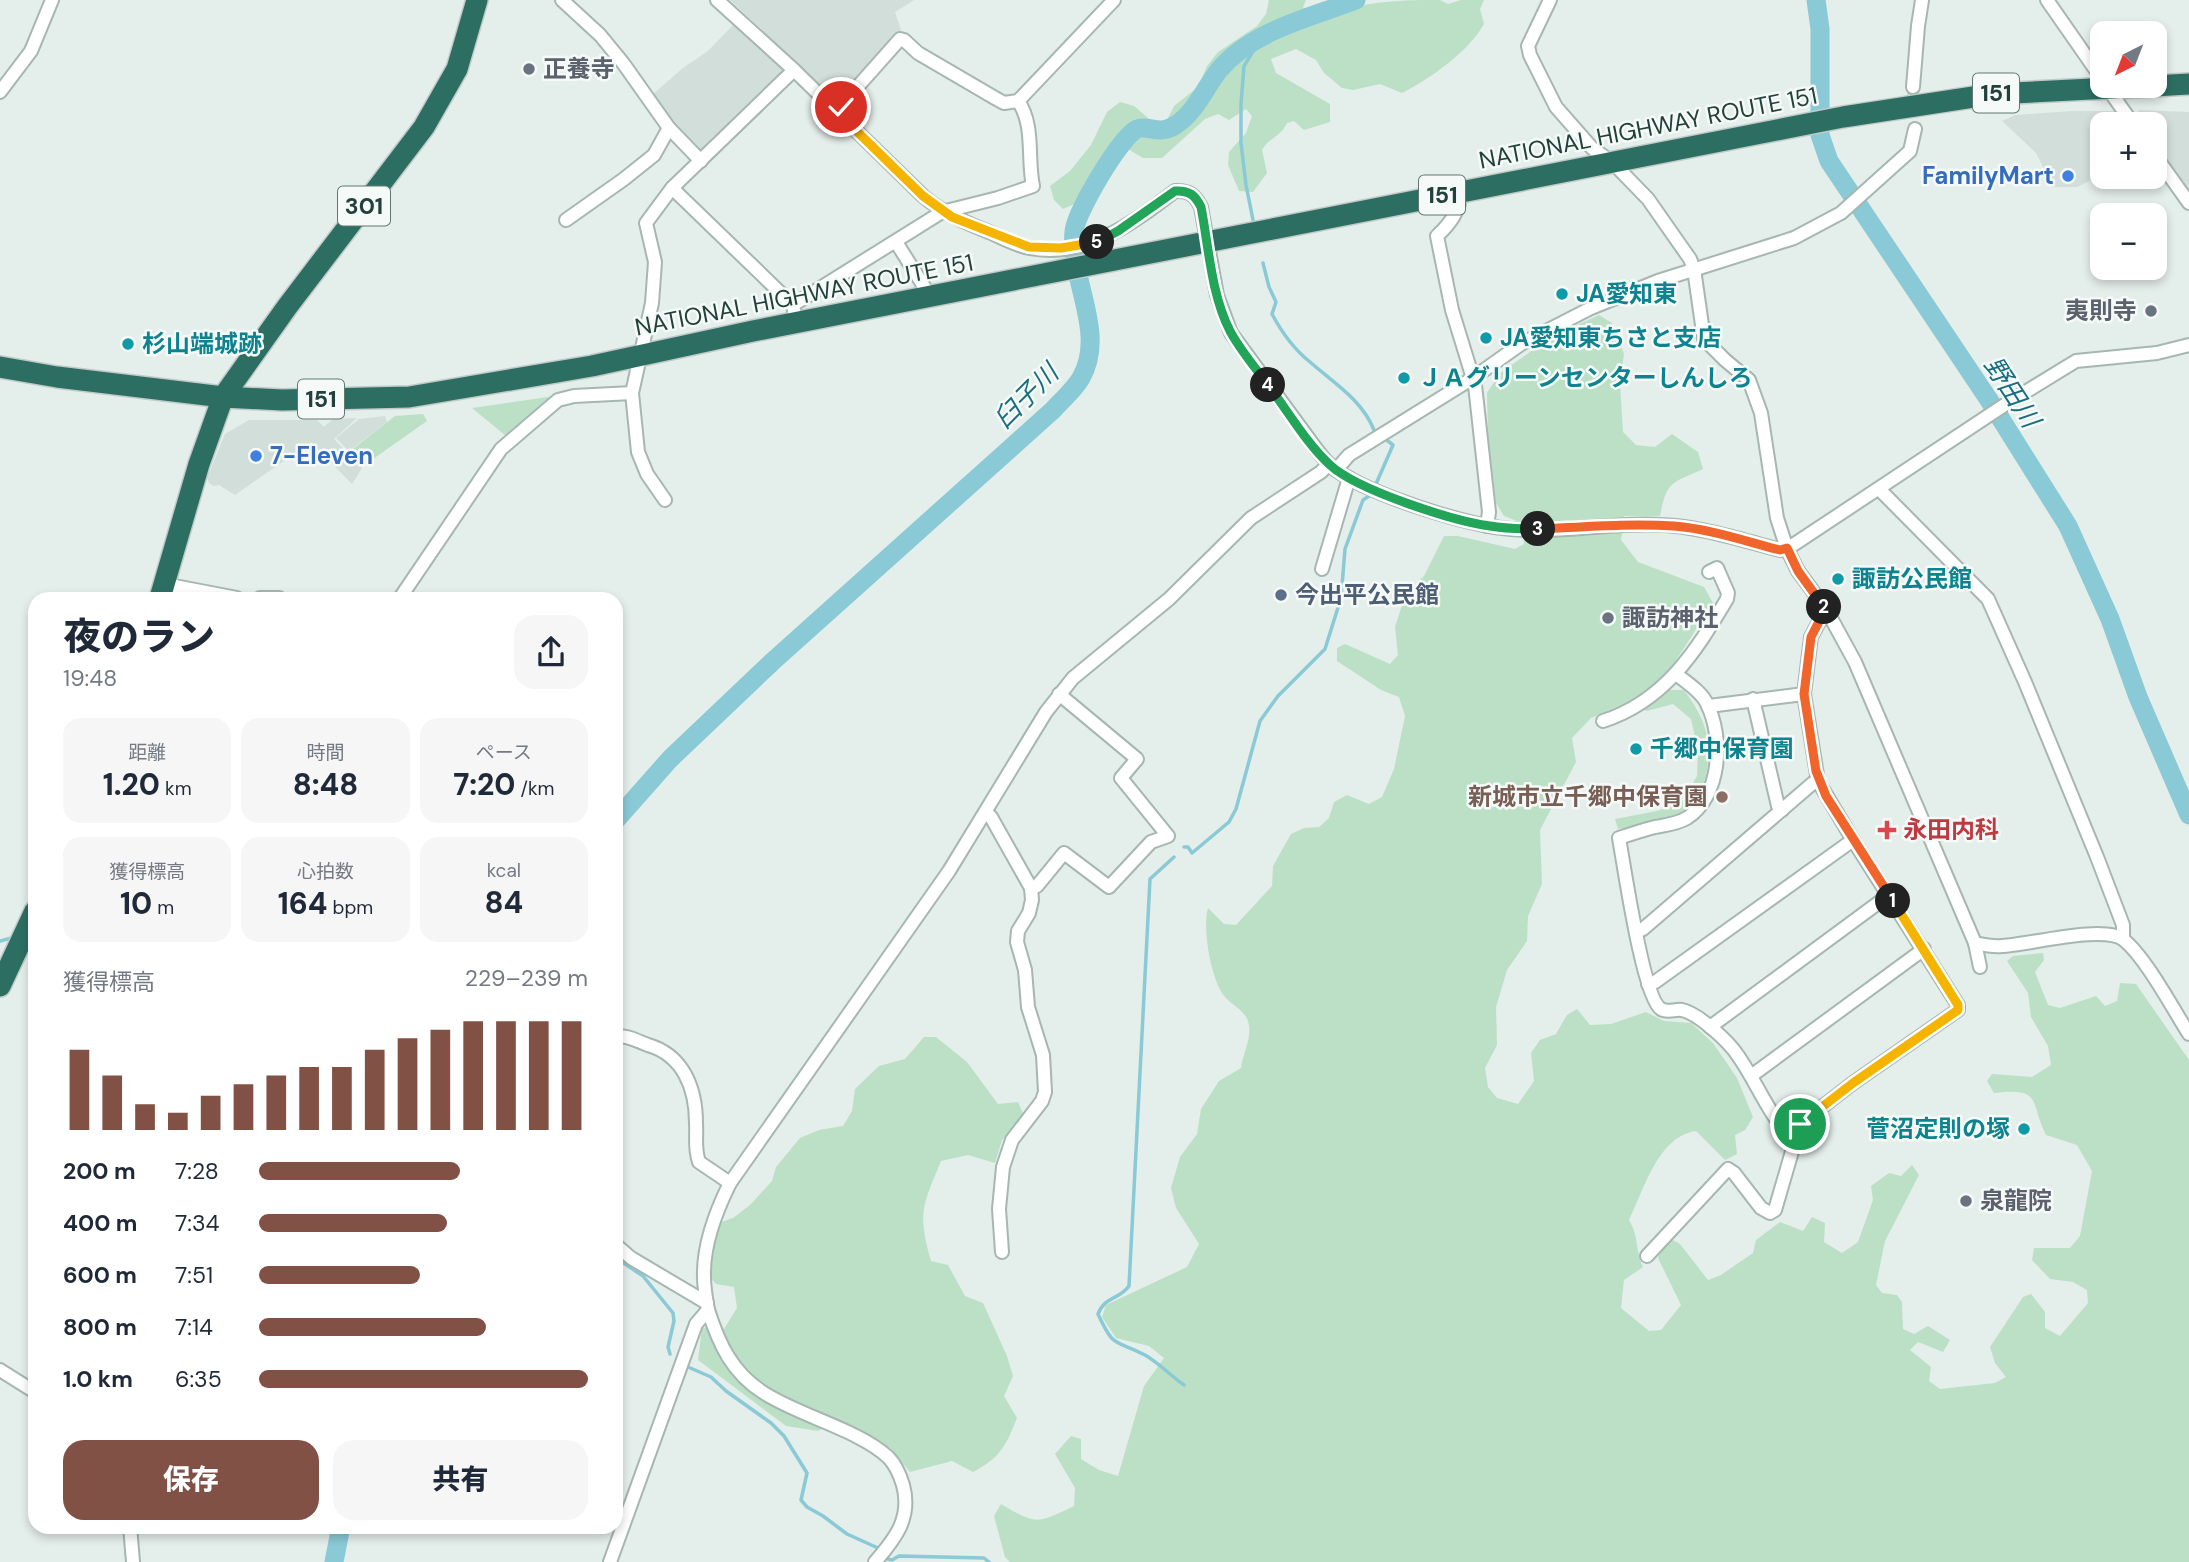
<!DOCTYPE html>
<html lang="ja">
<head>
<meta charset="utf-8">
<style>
  :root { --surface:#fff; --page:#f6f6f7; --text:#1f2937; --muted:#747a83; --accent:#815146 }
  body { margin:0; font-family:"DM Sans","Noto Sans JP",sans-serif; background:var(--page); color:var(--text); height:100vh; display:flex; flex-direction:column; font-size:26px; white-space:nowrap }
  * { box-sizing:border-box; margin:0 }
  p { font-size:23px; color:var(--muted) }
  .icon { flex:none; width:38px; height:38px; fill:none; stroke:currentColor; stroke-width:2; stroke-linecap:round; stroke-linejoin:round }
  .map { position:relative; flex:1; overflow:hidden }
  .details { position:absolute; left:28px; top:592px; width:595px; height:942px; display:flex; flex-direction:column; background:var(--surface); border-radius:21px; box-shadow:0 4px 10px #0003 }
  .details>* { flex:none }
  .needle { width:46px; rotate:222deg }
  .controls { position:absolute; left:2090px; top:21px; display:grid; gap:14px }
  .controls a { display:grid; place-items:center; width:77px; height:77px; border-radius:14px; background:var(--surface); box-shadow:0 4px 10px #0003; font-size:35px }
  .pin { position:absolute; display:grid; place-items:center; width:60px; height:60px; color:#fff; margin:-30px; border:4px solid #fff; border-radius:50%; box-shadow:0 2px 7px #0007 }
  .km { position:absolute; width:35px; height:35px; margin:-18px; border-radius:50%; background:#222; color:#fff; font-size:19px; line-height:35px; text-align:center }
  .round { display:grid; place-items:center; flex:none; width:74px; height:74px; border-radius:21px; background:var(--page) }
  .headline { display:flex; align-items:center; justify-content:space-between; height:119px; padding:0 35px }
  h1 { font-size:38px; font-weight:800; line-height:52px }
  .stats { display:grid; grid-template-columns:repeat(3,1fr); gap:10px; height:119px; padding:7px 35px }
  .stats div { display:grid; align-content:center; border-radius:18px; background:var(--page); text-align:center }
  .stats b { font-size:30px; font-weight:800 }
  .stats small { font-size:19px; font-weight:400 }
  .stats p { font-size:19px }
  .chart { height:196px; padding:14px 35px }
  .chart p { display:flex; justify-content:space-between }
  .chart svg { width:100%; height:126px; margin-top:7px; stroke:var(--accent); stroke-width:6 }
  .cta { display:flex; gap:14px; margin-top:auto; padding:14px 35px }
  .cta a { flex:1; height:80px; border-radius:21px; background:var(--accent); color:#fff; font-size:28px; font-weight:800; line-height:80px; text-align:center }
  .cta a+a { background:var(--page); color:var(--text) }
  ul { padding:0 35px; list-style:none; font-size:23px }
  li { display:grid; grid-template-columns:112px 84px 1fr; align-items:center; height:52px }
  li i { height:18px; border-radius:9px; background:var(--accent) }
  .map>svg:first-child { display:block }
</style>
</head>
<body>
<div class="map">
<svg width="2189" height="1562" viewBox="0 0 2189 1562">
  <rect width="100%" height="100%" fill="#e4eeea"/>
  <!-- built -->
  <g fill="#d2ded9">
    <path d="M730 0H914L895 12 901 30 842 100 837 101Z"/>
    <path d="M735 23 785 70 707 149H695L671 123 652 95 683 68 708 51Z"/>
    <path d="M2139 110 2189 112V194L2154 145V124H2140L2136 118Z"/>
    <path d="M2073 111H2118L2128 124H2102V175L2077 187H2053L2036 153 2002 121 2015 115Z"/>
    <path d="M385 416 387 422 349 451 336 438 359 419Z"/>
    <path d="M357 418 334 439 362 468 352 484 311 442 235 495 219 485 214 486 209 483 207 478 225 434 249 420H317L324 427 333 419Z"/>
  </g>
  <!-- green -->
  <g fill="#bce0c6">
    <path d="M1269 0H1306L1303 7 1314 18C1362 2 1391 0 1440 0L1448 4 1461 0H1484L1480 9 1484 24C1469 51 1430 79 1402 93L1380 84 1353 90 1342 88 1324 73 1316 60 1296 49 1271 59 1276 73 1330 104V122L1304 130 1294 121 1287 123C1279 139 1270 136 1262 150L1267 173 1253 192 1239 191 1228 165 1229 152 1246 133 1252 116 1246 109 1229 120 1218 114 1205 119 1162 158H1143L1128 149H1111L1079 202 1063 209 1054 200 1050 186 1070 171 1091 145 1107 112 1120 102 1134 106 1155 124 1166 122 1174 106 1198 87 1207 66 1218 52 1257 26 1266 14Z"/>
    <path d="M1599 315 1612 323 1624 354 1620 383 1623 432 1636 445 1655 447 1672 434 1698 452 1703 469C1671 484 1667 480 1660 516H1624L1621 540 1638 562 1704 587 1713 603 1664 679 1671 690H1684C1709 723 1716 752 1701 790 1698 799 1690 811 1681 815 1665 823 1636 826 1618 829L1615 819 1657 811 1681 803 1697 776 1698 750 1691 719 1673 704 1647 711 1629 702 1591 718 1572 738 1576 762 1540 830 1542 884 1528 916 1527 941 1507 970 1496 1007 1497 1045 1485 1068 1488 1087 1497 1098 1518 1104 1534 1081 1531 1053 1540 1040 1556 1034 1567 1015 1577 1009 1590 1025 1611 1024 1646 1012 1664 1021 1691 1023 1713 1043 1737 1078 1753 1117 1745 1130 1735 1135 1737 1154 1725 1160 1696 1131C1658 1136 1644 1190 1629 1220 1639 1237 1635 1249 1643 1267L1624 1280 1621 1308 1649 1331 1661 1330 1681 1305 1658 1258 1662 1248 1671 1239 1680 1244 1708 1280 1721 1275 1753 1253 1756 1240 1780 1222 1803 1231 1812 1217 1825 1223 1824 1242 1842 1253 1858 1242 1873 1200 1871 1186 1889 1173 1901 1176 1912 1165 1919 1175 1885 1241 1876 1285 1882 1293 1897 1295 1902 1302 1903 1329 1914 1334 1928 1326 1950 1340 1943 1352 1918 1342 1910 1350 1931 1367 1929 1381 1940 1389 1995 1383 2006 1377 1995 1363 1990 1347 2023 1297 2031 1294 2045 1312V1328L2060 1336 2088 1303 2087 1290 2073 1282 2050 1279 2032 1260 2034 1248H2070L2080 1236 2092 1171 2077 1145 2046 1135C2029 1102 2044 1087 1994 1093L1987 1081 1992 1074 2032 1077 2051 1065 2048 1046 2031 1017 2028 993 2007 961 2013 956 2043 953 2044 960 2035 972 2048 1005 2060 1008 2096 996 2105 1006 2117 1001 2120 983 2136 984 2189 1060V1562H1010L1005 1557 994 1516 1001 1504C1037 1525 1036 1524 1074 1506L1075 1488 1055 1454 1071 1436 1081 1439V1459L1099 1470 1118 1476 1144 1386 1164 1358 1149 1346 1116 1338 1102 1317 1106 1305 1187 1267 1199 1244 1176 1208 1171 1188 1180 1157 1197 1134 1201 1109 1219 1081 1241 1068C1243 1052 1253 1037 1248 1021 1245 1011 1232 1005 1225 997 1211 981 1202 928 1208 908L1224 924 1236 925 1272 886 1273 866 1291 834 1304 828 1319 827 1329 818 1334 802 1347 795 1369 804 1382 797 1394 769 1405 716 1399 697 1381 690 1337 661V648L1345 644 1390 664 1398 655 1395 627 1405 596 1424 576 1444 536H1458L1515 549 1524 544 1522 523 1504 516 1496 503 1488 433 1487 393 1499 374 1551 337Z"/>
    <path d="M555 396 506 436 472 408Z"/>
    <path d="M423 414 427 421 363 466 349 452 395 416Z"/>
    <path d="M924 1037H936L967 1062 998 1104 1018 1102 1024 1116 1002 1140 995 1163 968 1155 941 1161C923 1205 917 1213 931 1261L948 1265 965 1296 983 1303 1007 1356 1013 1376 1004 1396 1017 1418C1006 1446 1000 1458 973 1472L952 1461 910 1472 890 1448 834 1419 818 1431 786 1426 698 1360 702 1328 724 1329 737 1308 734 1287 716 1284 707 1274 716 1224 733 1218 750 1205 772 1181 776 1167 800 1138 819 1130 843 1126 852 1111 855 1089 879 1066 905 1059Z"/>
  </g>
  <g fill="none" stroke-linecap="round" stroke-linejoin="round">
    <!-- stream -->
    <g stroke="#8ac9d6" stroke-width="3.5">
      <path d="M1254 225 1246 185 1241 143V104L1244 66 1261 38"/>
      <path d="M1263 263 1269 287 1276 302 1272 314C1281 331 1295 350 1310 362 1334 383 1362 400 1374 430"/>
      <path d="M1376 484 1393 445 1384 438"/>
      <path d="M1184 847H1188L1192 853 1229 822 1236 809 1260 721 1278 696 1325 649 1341 598 1345 549 1363 500 1372 494"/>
      <path d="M1174 857 1150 879 1129 1286C1119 1300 1105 1296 1098 1314 1114 1349 1114 1339 1145 1355 1159 1363 1171 1376 1184 1385"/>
      <path d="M0 941 15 937"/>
      <path d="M616 1258 643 1276 673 1313 674 1321 668 1347 670 1354"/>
      <path d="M688 1367 711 1377 726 1391 771 1423 784 1436 807 1473 801 1500 807 1507 823 1516 847 1534 878 1548"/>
      <path d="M888 1559 892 1560 899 1556 984 1558 989 1562"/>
    </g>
    <!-- river -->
    <g stroke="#8ac9d6" stroke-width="19">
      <path d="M1816 0 1820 29V135L1829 161 1989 400 2068 526 2110 619 2138 697 2189 815"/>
      <path d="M616 820 670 759 772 662 1053 410C1062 400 1074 390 1081 378 1107 332 1069 280 1074 232 1075 214 1120 137 1137 129 1149 124 1159 137 1177 124 1196 111 1205 88 1219 70 1253 30 1310 18 1356 0"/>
      <path d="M334 1562 341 1526"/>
    </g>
    <!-- street-tunnel -->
    <path stroke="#bdcbc7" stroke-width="12" stroke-dasharray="12 6" stroke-linecap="butt" d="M1913 87 1915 129"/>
    <defs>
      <g id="street">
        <path d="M562 0 600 35 623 63 669 128 701 161"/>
        <path d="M717 0 794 70 923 196C943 213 964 222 989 232 1002 238 1015 245 1029 248 1086 259 1133 223 1175 191 1189 190 1195 195 1201 207L1217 295 1231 333 1317 450C1323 457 1328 465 1336 470 1371 495 1468 526 1511 529 1566 534 1621 520 1676 526 1711 530 1746 541 1780 550L1787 549 1798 571 1826 609 1855 662 1975 943C1984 945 1992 947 2002 946 2028 945 2105 924 2124 940 2146 958 2173 1009 2189 1034"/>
        <path d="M1550 0 1528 46 1530 55 1556 107 1592 148 1613 163 1648 199 1690 259 1694 269 1704 339 1725 360 1749 380 1761 413 1777 518 1787 549 2009 402 2076 361 2157 353 2189 345"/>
        <path d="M2047 0 2102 79"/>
        <path d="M2106 86 2133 124"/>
        <path d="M1913 87 1918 26 1922 0"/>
        <path d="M0 92 31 51 52 0"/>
        <path d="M836 111 900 39 904 40 918 53 995 98 1004 103 1018 101 1114 0"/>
        <path d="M2154 154 2189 203"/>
        <path d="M672 188 793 305 794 311"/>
        <path d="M1461 191C1460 210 1451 223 1437 236L1452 310 1475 385 1489 512 1487 526"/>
        <path d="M566 220 624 179 654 155 669 128"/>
        <path d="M896 242 930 296"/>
        <path d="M793 305 942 212 998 198 1033 186C1027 159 1035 125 1018 101"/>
        <path d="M1336 470 1349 455 1473 378 1521 344 1591 308 1658 281 1794 238 1841 213 1910 151 1915 129"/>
        <path d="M1879 489 1988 599 2025 682 2097 857 2123 925V939"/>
        <path d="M665 500 647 474 638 452 632 393 652 303 655 262 646 223 672 188 794 70"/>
        <path d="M1322 569 1349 478"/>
        <path d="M164 584 237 598"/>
        <path d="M260 598H279"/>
        <path d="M400 598 501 449 558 400 574 396 632 393"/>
        <path d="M1676 674C1686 682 1702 692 1707 704 1724 738 1721 796 1687 818 1677 824 1666 825 1655 827 1643 830 1631 834 1619 838 1624 865 1643 998 1661 1009 1667 1013 1675 1009 1682 1010 1697 1013 1723 1037 1733 1049 1755 1076 1769 1120 1796 1141"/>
        <path d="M1753 699 1778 806 1782 810"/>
        <path d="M1709 706 1804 694"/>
        <path d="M1603 721C1665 701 1696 651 1727 599L1728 593 1717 568 1709 572"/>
        <path d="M986 812 991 817 1031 888 1032 900 1029 913 1018 931 1017 942 1025 970 1028 1007 1043 1055 1045 1092 1042 1101 1012 1140 1003 1167 999 1209 1002 1252"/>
        <path d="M1031 888 1037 886 1064 853 1109 887 1151 842 1168 836 1121 778 1137 759 1059 694"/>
        <path d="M1637 932 1643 929 1813 783 1818 781"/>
        <path d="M1975 943 1980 967"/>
        <path d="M1648 984 1655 982 1853 840"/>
        <path d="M1710 1027 1889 895"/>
        <path d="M616 1036C627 1035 637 1041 648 1045 683 1055 696 1088 696 1123 697 1137 694 1148 699 1162L730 1183"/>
        <path d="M1751 1076 1924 949"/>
        <path d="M616 1245 631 1258 707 1303"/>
        <path d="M1647 1256 1728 1169 1734 1173 1761 1208 1770 1213 1775 1210 1800 1124 1853 1083 1958 1010V1005L1853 840 1818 781 1804 694 1811 637 1826 609"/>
        <path d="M708 1310C719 1344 732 1373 764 1393 800 1416 859 1430 888 1457 896 1465 900 1475 903 1485 912 1518 895 1539 875 1562"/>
        <path d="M0 1370 35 1392"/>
        <path d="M130 1526 133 1562"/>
        <path d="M610 1562 696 1324 708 1310C706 1299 704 1288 704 1277 703 1246 716 1211 730 1183L949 871 1046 712 1073 678 1169 599 1251 518 1321 472 1329 464"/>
      </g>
      <g id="highway">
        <path d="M2154 86 2189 84"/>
        <path d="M0 367 57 377 223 397 282 400 409 397 592 366 753 331 1843 117 1993 94 2151 86"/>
        <path d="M160 598 199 464 223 397 287 307 424 127 457 69 477 0"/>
        <path d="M0 986 35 911"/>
      </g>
    </defs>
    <!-- street casing -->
    <use href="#street" stroke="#a6b7b1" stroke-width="16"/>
    <!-- highway casing -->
    <use href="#highway" stroke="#c1cac8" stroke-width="24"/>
    <!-- street -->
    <use href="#street" stroke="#fff" stroke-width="12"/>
    <!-- highway -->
    <use href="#highway" stroke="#2c6f62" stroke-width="21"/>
  </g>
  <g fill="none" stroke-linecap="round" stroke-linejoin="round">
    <defs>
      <path id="split-1" d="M1800 1124 1853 1083 1958 1010V1005L1893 901"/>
      <path id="split-2" d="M1824 607 1826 608 1811 637 1804 694 1816 771 1826 796 1893 901"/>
      <path id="split-3" d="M1538 529C1583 527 1629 523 1674 526 1710 529 1745 541 1780 550L1787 548 1798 571 1824 607"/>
      <path id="split-4" d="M1268 385C1288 411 1306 443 1330 465 1357 490 1453 521 1490 526 1506 529 1521 529 1538 529"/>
      <path id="split-5" d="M1097 242 1118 231 1175 191C1189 190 1195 195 1201 207 1209 248 1211 294 1230 331 1240 350 1255 367 1268 385"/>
      <path id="split-6" d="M841 107 836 111 923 196 952 217 1029 247 1061 248 1097 242"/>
    </defs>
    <!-- split-1 casing -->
    <use href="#split-1" stroke="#fff" stroke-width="14"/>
    <!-- split-2 casing -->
    <use href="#split-2" stroke="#fff" stroke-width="14"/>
    <!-- split-3 casing -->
    <use href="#split-3" stroke="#fff" stroke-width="14"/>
    <!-- split-4 casing -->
    <use href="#split-4" stroke="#fff" stroke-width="14"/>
    <!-- split-5 casing -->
    <use href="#split-5" stroke="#fff" stroke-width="14"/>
    <!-- split-6 casing -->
    <use href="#split-6" stroke="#fff" stroke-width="14"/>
    <!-- split-1 -->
    <use href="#split-1" stroke="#f5b400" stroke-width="9"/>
    <!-- split-2 -->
    <use href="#split-2" stroke="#f0652b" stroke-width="9"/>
    <!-- split-3 -->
    <use href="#split-3" stroke="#f0652b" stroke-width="9"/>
    <!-- split-4 -->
    <use href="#split-4" stroke="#22a559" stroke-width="9"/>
    <!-- split-5 -->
    <use href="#split-5" stroke="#22a559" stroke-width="9"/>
    <!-- split-6 -->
    <use href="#split-6" stroke="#f5b400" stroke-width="9"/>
  </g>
  <!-- markers -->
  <g fill="#6b7280" stroke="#f5faf8" stroke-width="2.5">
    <circle cx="529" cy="69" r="7"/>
    <circle cx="2151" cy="311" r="7"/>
    <circle cx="1608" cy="618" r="7"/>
    <circle cx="1966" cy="1201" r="7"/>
  </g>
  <g fill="#3f7fe0" stroke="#f5faf8" stroke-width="2.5">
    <circle cx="2068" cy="176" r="7"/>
    <circle cx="256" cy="456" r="7"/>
  </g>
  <g fill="#0f9aa8" stroke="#f5faf8" stroke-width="2.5">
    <circle cx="1562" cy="294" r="7"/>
    <circle cx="1486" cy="338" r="7"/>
    <circle cx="128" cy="344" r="7"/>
    <circle cx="1404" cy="378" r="7"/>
    <circle cx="1838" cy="579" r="7"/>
    <circle cx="1636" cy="749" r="7"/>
    <circle cx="2024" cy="1129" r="7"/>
  </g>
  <circle fill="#5c6f8a" stroke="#f5faf8" stroke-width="2.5" cx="1281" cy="595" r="7"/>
  <circle fill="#8d6e63" stroke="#f5faf8" stroke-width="2.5" cx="1722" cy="797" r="7"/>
  <path fill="#e0444e" stroke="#f5faf8" stroke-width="2.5" d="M1883.5 819.5h7v7h7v7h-7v7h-7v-7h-7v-7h7z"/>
  <g text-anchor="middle" stroke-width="5" stroke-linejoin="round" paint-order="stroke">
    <!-- shield labels -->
    <g fill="#f5faf8" stroke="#617872" stroke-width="2">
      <rect x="1973" y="73.5" width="46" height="39" rx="5"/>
      <rect x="1419" y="175.5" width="46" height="39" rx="5"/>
      <rect x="338" y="186.5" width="52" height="39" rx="5"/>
      <rect x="298" y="379.5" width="46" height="39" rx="5"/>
    </g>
    <g font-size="23" font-weight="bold" fill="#224139">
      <text x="1996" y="101">151</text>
      <text x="1442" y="203">151</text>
      <text x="364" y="214">301</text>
      <text x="321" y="407">151</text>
    </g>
    <!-- worship labels -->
    <g font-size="24" font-weight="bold" fill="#5b616d" stroke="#f5faf8" text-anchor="start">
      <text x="543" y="77">正養寺</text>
      <text x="2137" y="319" text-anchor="end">夷則寺</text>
      <text x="1622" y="626">諏訪神社</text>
      <text x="1980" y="1209">泉龍院</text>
    </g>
    <!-- street labels -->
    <g font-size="24" fill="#224139" stroke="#f5faf8">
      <text transform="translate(1648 128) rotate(-11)" y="8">NATIONAL HIGHWAY ROUTE 151</text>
      <text transform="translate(804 295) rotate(-11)" y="8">NATIONAL HIGHWAY ROUTE 151</text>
    </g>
    <!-- shop labels -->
    <g font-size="24" font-weight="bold" fill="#366cbe" stroke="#f5faf8" text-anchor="end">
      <text x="2054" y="184">FamilyMart</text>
      <text x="270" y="464" text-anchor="start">7-Eleven</text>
    </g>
    <!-- culture labels -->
    <g font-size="24" font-weight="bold" fill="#0d838f" stroke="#f5faf8" text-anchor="start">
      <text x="1576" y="302">JA愛知東</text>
      <text x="1500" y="346">JA愛知東ちさと支店</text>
      <text x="142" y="352">杉山端城跡</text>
      <text x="1418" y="386">ＪＡグリーンセンターしんしろ</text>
      <text x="1852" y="587">諏訪公民館</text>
      <text x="1650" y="757">千郷中保育園</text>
      <text x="2010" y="1137" text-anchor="end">菅沼定則の塚</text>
    </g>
    <!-- service labels -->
    <g font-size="24" font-weight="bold" fill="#4e5e75" stroke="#f5faf8" text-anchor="start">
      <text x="1295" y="603">今出平公民館</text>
    </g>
    <!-- education labels -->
    <g font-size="24" font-weight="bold" fill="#785e54" stroke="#f5faf8" text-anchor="end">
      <text x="1708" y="805">新城市立千郷中保育園</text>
    </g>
    <!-- health labels -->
    <g font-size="24" font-weight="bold" fill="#be3a42" stroke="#f5faf8" text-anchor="start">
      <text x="1903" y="838">永田内科</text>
    </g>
    <!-- water labels -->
    <g font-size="26" font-style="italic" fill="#186e81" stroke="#f5faf8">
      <text transform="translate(2012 392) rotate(57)" y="9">野田川</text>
      <text transform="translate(1026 396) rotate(-45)" y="9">臼子川</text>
    </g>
  </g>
</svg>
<div class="controls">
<a><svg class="needle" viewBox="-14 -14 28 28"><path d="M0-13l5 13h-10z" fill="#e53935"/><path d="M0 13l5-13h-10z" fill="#747a83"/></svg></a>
<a>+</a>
<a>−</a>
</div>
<div class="pin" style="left:1800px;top:1124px;background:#1e9e55"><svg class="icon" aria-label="arrive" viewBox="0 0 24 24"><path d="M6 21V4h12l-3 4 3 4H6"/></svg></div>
<div class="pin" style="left:841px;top:107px;background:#d93025"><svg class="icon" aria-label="check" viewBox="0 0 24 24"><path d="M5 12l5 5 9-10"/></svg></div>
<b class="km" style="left:1893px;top:901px">1</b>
<b class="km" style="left:1824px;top:607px">2</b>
<b class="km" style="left:1538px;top:529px">3</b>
<b class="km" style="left:1268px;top:385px">4</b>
<b class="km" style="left:1097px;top:242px">5</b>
<section class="details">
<div class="headline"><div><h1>夜のラン</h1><p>19:48</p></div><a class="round"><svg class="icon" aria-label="share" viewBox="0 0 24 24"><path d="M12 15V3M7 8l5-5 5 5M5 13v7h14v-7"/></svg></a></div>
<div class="stats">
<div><p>距離</p><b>1.20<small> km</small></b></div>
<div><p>時間</p><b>8:48</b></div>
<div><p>ペース</p><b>7:20<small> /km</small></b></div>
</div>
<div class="stats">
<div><p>獲得標高</p><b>10<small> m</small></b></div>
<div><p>心拍数</p><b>164<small> bpm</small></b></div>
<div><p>kcal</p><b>84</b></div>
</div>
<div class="chart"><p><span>獲得標高</span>229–239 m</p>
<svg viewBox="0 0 160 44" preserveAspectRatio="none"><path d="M5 44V16M15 44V25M25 44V35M35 44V38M45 44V32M55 44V28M65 44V25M75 44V22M85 44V22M95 44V16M105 44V12M115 44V9M125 44V6M135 44V6M145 44V6M155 44V6"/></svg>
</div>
<ul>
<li><b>200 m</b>7:28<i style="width:61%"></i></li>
<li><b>400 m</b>7:34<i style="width:57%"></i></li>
<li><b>600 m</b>7:51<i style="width:49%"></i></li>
<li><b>800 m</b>7:14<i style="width:69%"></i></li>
<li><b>1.0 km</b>6:35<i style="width:100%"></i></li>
</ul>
<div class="cta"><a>保存</a><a>共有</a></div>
</section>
</div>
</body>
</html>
